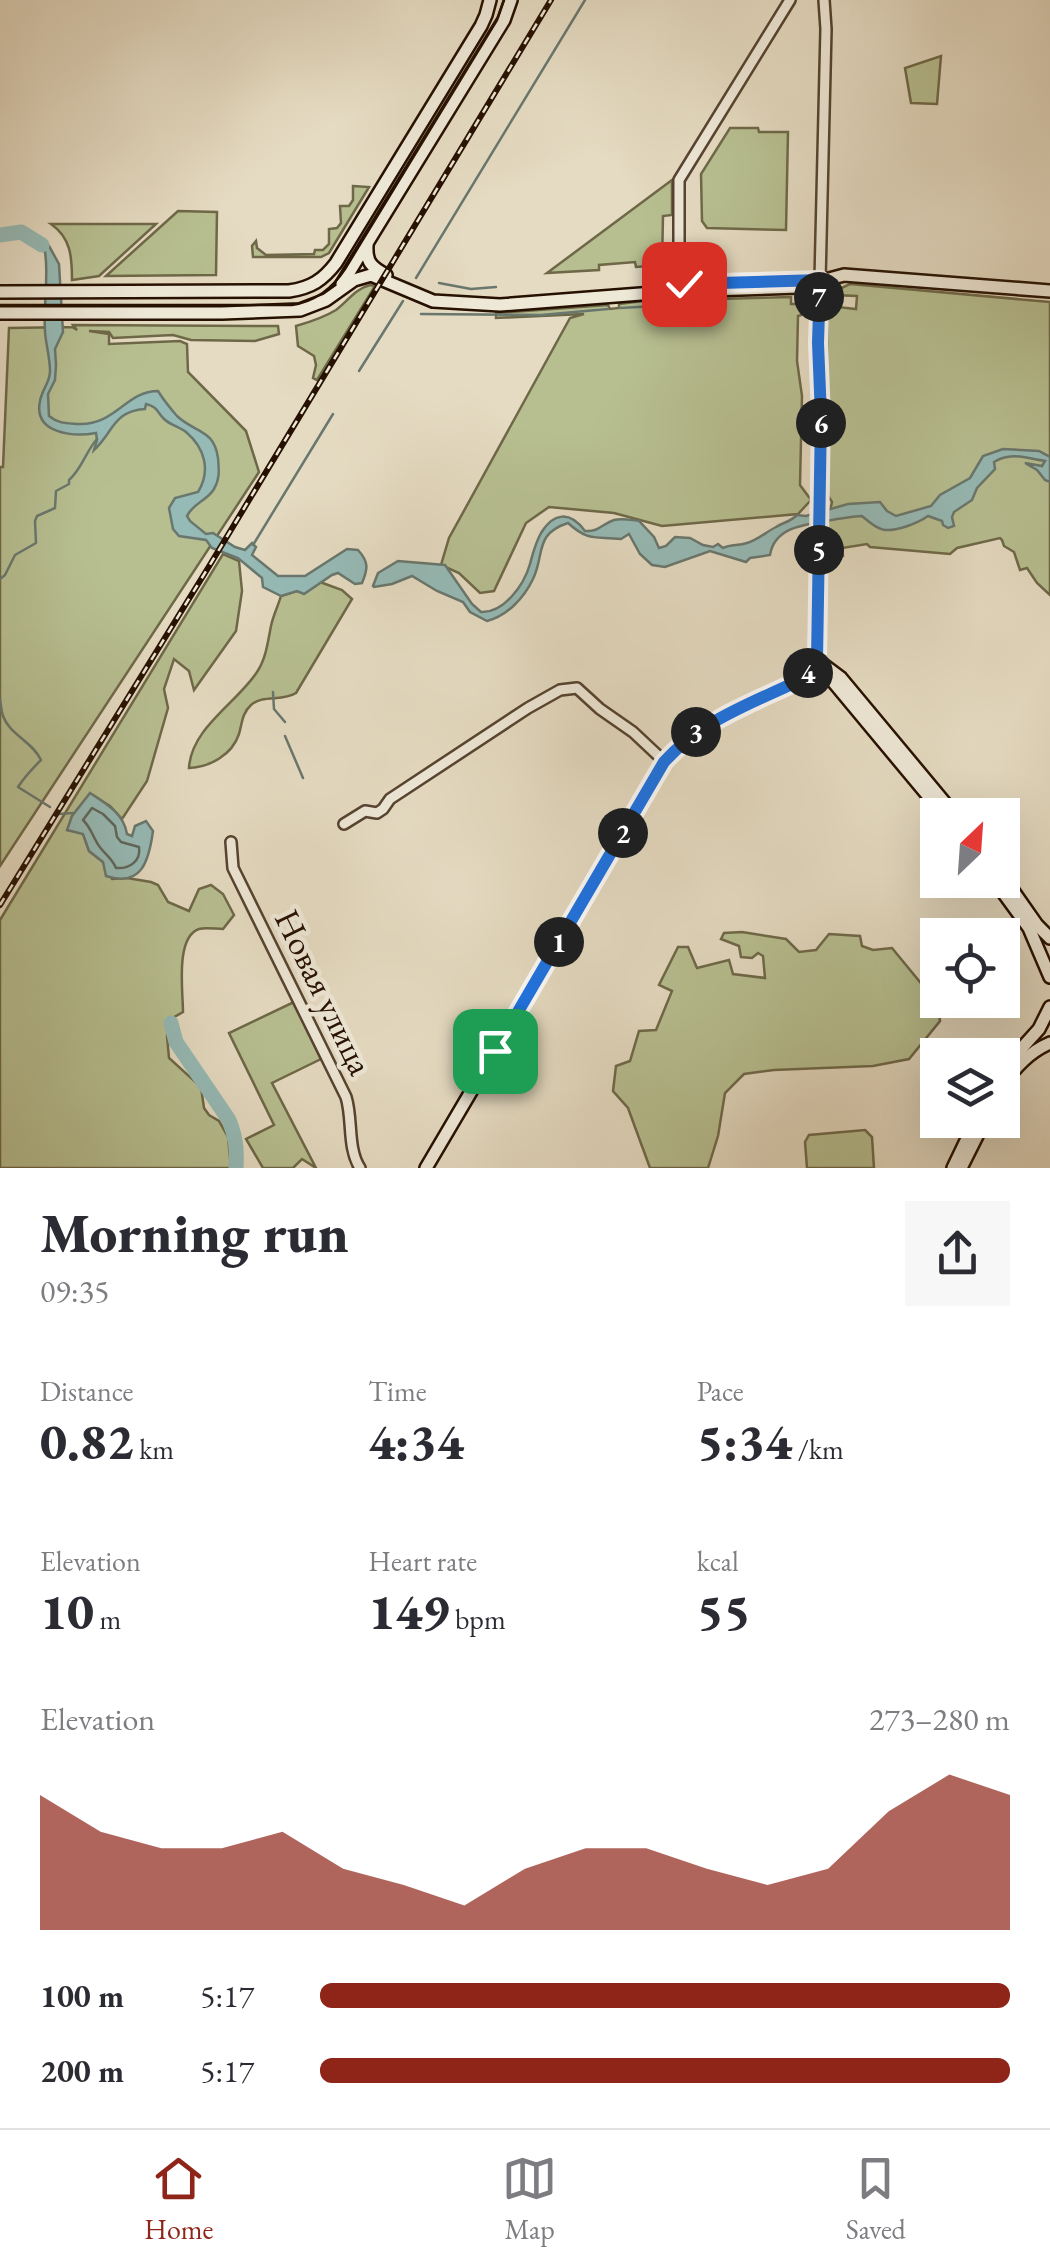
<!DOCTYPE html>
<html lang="en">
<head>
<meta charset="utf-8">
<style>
  :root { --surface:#fff; --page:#f7f7f7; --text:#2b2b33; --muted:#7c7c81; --line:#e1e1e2; --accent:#8f2418 }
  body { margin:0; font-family:"EB Garamond",serif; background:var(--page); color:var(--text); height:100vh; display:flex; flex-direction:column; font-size:38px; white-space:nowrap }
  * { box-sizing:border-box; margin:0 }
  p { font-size:32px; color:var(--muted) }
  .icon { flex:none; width:55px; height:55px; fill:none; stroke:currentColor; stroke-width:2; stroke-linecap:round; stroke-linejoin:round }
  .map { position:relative; height:1168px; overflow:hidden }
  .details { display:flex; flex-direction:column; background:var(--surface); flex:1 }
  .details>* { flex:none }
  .needle { width:65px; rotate:25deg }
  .buttons { position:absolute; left:920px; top:798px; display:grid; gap:20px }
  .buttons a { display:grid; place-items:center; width:100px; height:100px; border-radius:0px; background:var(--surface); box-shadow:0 10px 40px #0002; font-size:50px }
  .pin { position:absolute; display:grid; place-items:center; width:85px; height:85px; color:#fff; margin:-42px; border-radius:20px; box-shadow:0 5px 15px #0006 }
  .km { position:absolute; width:50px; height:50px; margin:-25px; border-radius:50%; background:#222; color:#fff; font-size:28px; line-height:50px; text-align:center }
  .round { display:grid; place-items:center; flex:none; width:105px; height:105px; border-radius:0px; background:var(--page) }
  .summary { display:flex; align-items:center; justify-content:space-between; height:170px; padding:0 40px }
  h1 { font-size:55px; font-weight:800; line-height:75px }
  .stats { display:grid; grid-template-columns:repeat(3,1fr); gap:15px; height:170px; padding:10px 40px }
  .stats div { display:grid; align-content:center }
  .stats b { font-size:50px; font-weight:800 }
  .stats small { font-size:28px; font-weight:400 }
  .stats p { font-size:28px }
  .chart { height:280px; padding:20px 40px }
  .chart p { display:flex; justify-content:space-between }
  .chart svg { width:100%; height:180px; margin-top:10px; fill:var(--accent); opacity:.7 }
  ul { padding:0 40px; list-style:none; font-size:32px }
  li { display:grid; grid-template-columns:160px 120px 1fr; align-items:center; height:75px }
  li i { height:25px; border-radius:12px; background:var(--accent) }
  .tab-bar { display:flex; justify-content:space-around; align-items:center; height:140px; border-top:2px solid var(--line); background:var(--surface); font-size:28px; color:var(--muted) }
  .tab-bar a { display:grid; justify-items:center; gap:5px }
  .tab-bar .on { color:var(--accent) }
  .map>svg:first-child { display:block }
</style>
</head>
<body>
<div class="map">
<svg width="1050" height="1168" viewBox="0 0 1050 1168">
  <rect width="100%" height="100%" fill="#e5dbc2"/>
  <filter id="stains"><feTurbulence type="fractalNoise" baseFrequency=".002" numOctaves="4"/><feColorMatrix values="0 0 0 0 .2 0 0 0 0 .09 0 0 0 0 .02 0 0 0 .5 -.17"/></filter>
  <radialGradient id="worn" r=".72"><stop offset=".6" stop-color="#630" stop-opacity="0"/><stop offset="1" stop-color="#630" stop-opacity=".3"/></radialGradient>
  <!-- green -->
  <g fill="#b7bf91" stroke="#6e6848" stroke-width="2.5">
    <path d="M941 56 937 104 911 103 905 68Z"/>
    <path d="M730 128H758L759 132H788L786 230 707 228 702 221 701 174Z"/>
    <path d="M672 180V215L663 216 662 265 636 267 635 262 599 265V270L547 273Z"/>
    <path d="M353 186 369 187 329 253 321 257H253L252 246 256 241 257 248 266 255 314 254 315 250H323L329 244V229L337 228 341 223 340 206H349L353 200Z"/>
    <path d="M178 211 217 212 216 275 106 276Z"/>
    <path d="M51 224H156L99 276 72 280C72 257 71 238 51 224Z"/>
    <path d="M850 284 1050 302V595L1037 583 1027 568 1020 570 1014 552 1004 546 1002 540 1000 538 957 548 950 554 870 547 867 544 842 548 843 556 836 558 826 552V529L832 502 827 494V310H837L838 307 856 309 857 296 834 295 837 290Z"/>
    <path d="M370 285 375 286 317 380 313 378 316 365 314 356 298 346 296 326C310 322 323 318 336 310 348 301 355 289 370 285Z"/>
    <path d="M791 297V304H801V315L798 316 797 361 802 396 800 485 811 500 798 514 662 526 614 513 549 507 526 523 494 591 480 593 459 573 441 565 449 538 570 318 584 314 496 318V313L608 305 610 309 619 308V304L643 301Z"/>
    <path d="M73 325 278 326 279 334 255 341 191 340 173 335 113 338 109 332 89 331 109 334V344L180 341 187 344 188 372 246 431 259 472 0 866V467H3L9 328 72 327 77 330Z"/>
    <path d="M223 554 239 561 242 591 236 631 194 690 189 671 174 659 164 689 168 708 147 781 122 819 110 806 90 794 72 816 68 830 83 833 89 851 103 862 112 879 127 878 151 882 158 885 168 902 189 911 199 889 211 885 223 894 234 915 223 929C216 929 205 927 199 929 175 937 183 992 183 1012L169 1020 167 1036 169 1058 201 1087 204 1108 209 1115 219 1121 228 1137 231 1168H0V920Z"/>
    <path d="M320 582 342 590 352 599 296 693C282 702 263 694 251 705 242 713 242 724 239 734 232 755 210 767 189 768 191 728 237 703 257 672 266 659 268 641 271 626 273 616 278 606 281 596L297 591 304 593Z"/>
    <path d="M742 932 786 939 799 952 816 950 829 934 860 936 862 946 873 950 892 948 938 1004 940 1021 909 1059 873 1066 774 1070 744 1074 725 1093 718 1136 708 1168H650L628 1108 613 1091 616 1066 630 1061 639 1031 656 1030 672 991 659 985 678 947H688L697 968 729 960 733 974 765 978 763 956 758 953 752 958 741 957 739 946 721 939 724 933Z"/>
    <path d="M294 1002 321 1059 272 1083 316 1168 302 1159 293 1168H263L246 1139 274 1125 229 1033Z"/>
    <path d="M865 1130 872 1137 874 1168H807L805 1142 809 1135Z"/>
  </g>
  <!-- water -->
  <g fill="#96bbb7" stroke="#69776e" stroke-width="2.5">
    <path d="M28 233 49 246 59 264 63 332 55 349 56 365 55 380 48 394 49 416C59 424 66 423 79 424 116 425 126 391 158 391 163 399 170 408 177 416 195 433 214 429 218 458 219 470 220 479 214 489 207 501 193 503 187 516L190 521 206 534 213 533 235 547 245 550 252 543 256 547 252 555 278 576H305L347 549 358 550C369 562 368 569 362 583L355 584 338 573 332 575 304 594 297 591 281 596 263 587 262 578 238 558 212 548 206 540 179 536 173 529 169 508 175 498 198 492C211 471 205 448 186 432 180 427 170 425 164 419 156 411 158 407 146 404L145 409C113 411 113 433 94 450L97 440 96 433C74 437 33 434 40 401 42 389 50 383 50 371 50 358 46 345 45 332 43 305 49 278 45 252L26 238Z"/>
    <path d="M1003 449 1039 451 1050 457V482L1045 480 1037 470 1025 463 1042 466 1045 461C1028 459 1012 451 994 462L995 469 977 488 972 500 954 512 952 517 954 526 948 528 943 525 942 521 928 516C918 523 898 531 885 530 876 529 868 521 862 516 853 516 846 518 837 519 812 524 775 524 770 555L750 558 746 562 710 551 665 567 652 565 640 554 629 534 621 539C595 536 589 542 568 523 534 534 545 554 533 579 524 598 507 616 487 621L470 612 463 602 437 591 412 576 392 584 374 587 373 586 378 573 398 561 445 565 472 604 481 612C504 613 524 585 530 564 533 553 535 544 541 533 554 512 570 511 585 531 599 532 602 524 614 520 622 518 631 520 639 521L654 537 659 548 666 546 675 537 690 538 703 545 713 547 718 544 723 548C731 544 738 546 747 543 758 540 766 532 776 527 784 522 790 522 797 515L806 516 848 504 880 502 887 511 896 516 931 506 940 495 970 478 983 456Z"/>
    <path d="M90 793C107 804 124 814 127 834L132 836 135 826 146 821 153 831C149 860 142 888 106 876L103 862 89 851 83 834 67 830 72 816Z"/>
  </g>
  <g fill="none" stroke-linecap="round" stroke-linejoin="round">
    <!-- shore -->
    <path stroke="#5e665c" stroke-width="2.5" d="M92 808 103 814 115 826 117 837 121 842 139 847C141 861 130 869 116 868 111 856 101 852 96 841 91 832 90 827 83 820Z"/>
    <!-- stream -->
    <g stroke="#69776e" stroke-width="2.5">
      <path d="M416 278 585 0"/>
      <path d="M439 283 471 289 496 287"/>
      <path d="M620 308 673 305"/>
      <path d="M421 314 541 315 608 309"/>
      <path d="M359 371 403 301"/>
      <path d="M253 545 333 414"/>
      <path d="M0 579 5 575 15 555 36 543 35 521 37 516 55 508 56 491 69 484V480C82 469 86 451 97 439"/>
      <path d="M273 692 274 709 285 722"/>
      <path d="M0 699C1 705 1 710 3 716 9 734 33 742 41 760 32 769 25 776 18 787L50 807"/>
      <path d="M285 736 303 778"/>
      <path d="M59 814 73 813"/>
    </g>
    <!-- river -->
    <g stroke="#96bbb7" stroke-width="15">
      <path d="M0 235 21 232 42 245"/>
      <path d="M171 1023 176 1042 229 1120C236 1137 237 1150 236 1168"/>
    </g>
    <defs>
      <g id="street">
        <path d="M820 280 826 29 824 0"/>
        <path d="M684 291 683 267 679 259V180L790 0"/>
        <path d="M344 824 365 811 377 813 383 809 390 799 528 708 560 690 577 688 600 709 633 732 665 762"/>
        <path d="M231 842 233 868 346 1097C353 1119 347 1148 360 1168"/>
      </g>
      <g id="secondary">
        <path d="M367 245C366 262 371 267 386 275"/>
        <path d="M342 284 504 20 511 0"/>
        <path d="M0 292 289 291C311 288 323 280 336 263L481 26 486 15 490 0"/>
        <path d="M0 313H222L300 310 326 300 354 280 371 275 433 301 500 305 679 291 799 287 844 275 1050 291"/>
        <path d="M817 660 821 417 818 343 820 280"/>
        <path d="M817 660 841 678 955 815"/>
        <path d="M825 672 944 815"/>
        <path d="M1002 875 1037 925 1050 938"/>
        <path d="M994 880 1029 928 1050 977"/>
        <path d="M1002 1070 1039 1029 1050 1007"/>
        <path d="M1002 1085C1016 1067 1029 1052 1050 1043"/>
        <path d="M426 1168 665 762 690 735 711 721 794 683 807 674 817 660"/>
        <path d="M953 1168 976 1120"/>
        <path d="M961 1168 985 1120"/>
      </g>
    </defs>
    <!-- street casing -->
    <use href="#street" stroke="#564330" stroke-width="14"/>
    <!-- secondary casing -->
    <use href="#secondary" stroke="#261000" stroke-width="16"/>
    <!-- street -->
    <use href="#street" stroke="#eee8d7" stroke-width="9"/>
    <!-- secondary -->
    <use href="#secondary" stroke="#eee8d7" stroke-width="11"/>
    <!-- tram -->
    <path stroke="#261000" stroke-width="2.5" d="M0 305H292C316 301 332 289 345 269L497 20 504 0"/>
    <defs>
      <path id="rail" d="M0 905 208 568 551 0"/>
    </defs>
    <!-- rail casing -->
    <use href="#rail" stroke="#261000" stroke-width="6"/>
    <!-- rail -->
    <use href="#rail" stroke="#eee8d7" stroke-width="2.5" stroke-dasharray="8" stroke-linecap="butt"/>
  </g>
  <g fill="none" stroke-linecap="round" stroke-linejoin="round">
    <defs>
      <path id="route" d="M495 1051 664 762C700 722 747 705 794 683L807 674 817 660 821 416 818 343 820 280 684 284"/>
    </defs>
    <!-- route casing -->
    <use href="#route" stroke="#fff" stroke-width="20"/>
    <!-- route -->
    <use href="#route" stroke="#1a73e8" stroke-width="12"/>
  </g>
  <g text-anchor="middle" stroke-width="9" stroke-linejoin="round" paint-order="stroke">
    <!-- street labels -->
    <g font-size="35" fill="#261000" stroke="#eee8d7">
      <text transform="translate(324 992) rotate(64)" y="12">Новая улица</text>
    </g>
  </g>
  <rect width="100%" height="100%" filter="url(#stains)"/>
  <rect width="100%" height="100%" fill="url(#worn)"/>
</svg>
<div class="buttons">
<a><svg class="needle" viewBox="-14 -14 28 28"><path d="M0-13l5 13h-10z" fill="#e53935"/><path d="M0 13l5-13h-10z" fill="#7c7c81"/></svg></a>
<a><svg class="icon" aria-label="locate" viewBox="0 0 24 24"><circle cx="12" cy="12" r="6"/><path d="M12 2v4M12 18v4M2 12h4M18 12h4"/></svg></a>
<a><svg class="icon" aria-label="layers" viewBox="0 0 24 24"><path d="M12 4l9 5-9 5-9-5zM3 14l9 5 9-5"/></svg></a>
</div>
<div class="pin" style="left:495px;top:1051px;background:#1e9e55"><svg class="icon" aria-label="arrive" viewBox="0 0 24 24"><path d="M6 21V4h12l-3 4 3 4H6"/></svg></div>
<div class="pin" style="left:684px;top:284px;background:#d93025"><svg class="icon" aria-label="check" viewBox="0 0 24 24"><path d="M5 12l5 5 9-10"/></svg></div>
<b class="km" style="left:559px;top:942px">1</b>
<b class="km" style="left:623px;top:833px">2</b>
<b class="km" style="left:696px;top:732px">3</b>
<b class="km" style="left:808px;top:673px">4</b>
<b class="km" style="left:819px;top:550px">5</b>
<b class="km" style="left:821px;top:423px">6</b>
<b class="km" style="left:819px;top:297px">7</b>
</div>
<section class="details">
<div class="summary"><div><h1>Morning run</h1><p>09:35</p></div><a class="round"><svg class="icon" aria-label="share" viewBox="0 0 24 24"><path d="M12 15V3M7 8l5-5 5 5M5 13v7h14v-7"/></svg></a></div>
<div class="stats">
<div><p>Distance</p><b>0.82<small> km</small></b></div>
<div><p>Time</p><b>4:34</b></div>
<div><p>Pace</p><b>5:34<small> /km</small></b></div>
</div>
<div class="stats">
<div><p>Elevation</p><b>10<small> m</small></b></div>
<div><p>Heart rate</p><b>149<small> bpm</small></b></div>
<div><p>kcal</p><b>55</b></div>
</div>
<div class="chart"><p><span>Elevation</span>273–280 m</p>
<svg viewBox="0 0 160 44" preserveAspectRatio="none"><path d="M0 44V11L10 20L20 24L30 24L40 20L50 29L60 33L70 38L80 29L90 24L100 24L110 29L120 33L130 29L140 15L150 6L160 11V44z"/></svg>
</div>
<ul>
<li><b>100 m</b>5:17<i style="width:100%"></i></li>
<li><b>200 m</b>5:17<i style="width:100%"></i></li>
</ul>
</section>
<nav class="tab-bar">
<a class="on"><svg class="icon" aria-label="home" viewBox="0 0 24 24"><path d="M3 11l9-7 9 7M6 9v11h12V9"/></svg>Home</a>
<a><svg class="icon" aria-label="map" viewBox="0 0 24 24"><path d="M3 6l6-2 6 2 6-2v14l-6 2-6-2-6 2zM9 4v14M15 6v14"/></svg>Map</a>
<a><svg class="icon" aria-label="saved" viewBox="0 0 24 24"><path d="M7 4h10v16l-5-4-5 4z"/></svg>Saved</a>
</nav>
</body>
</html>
